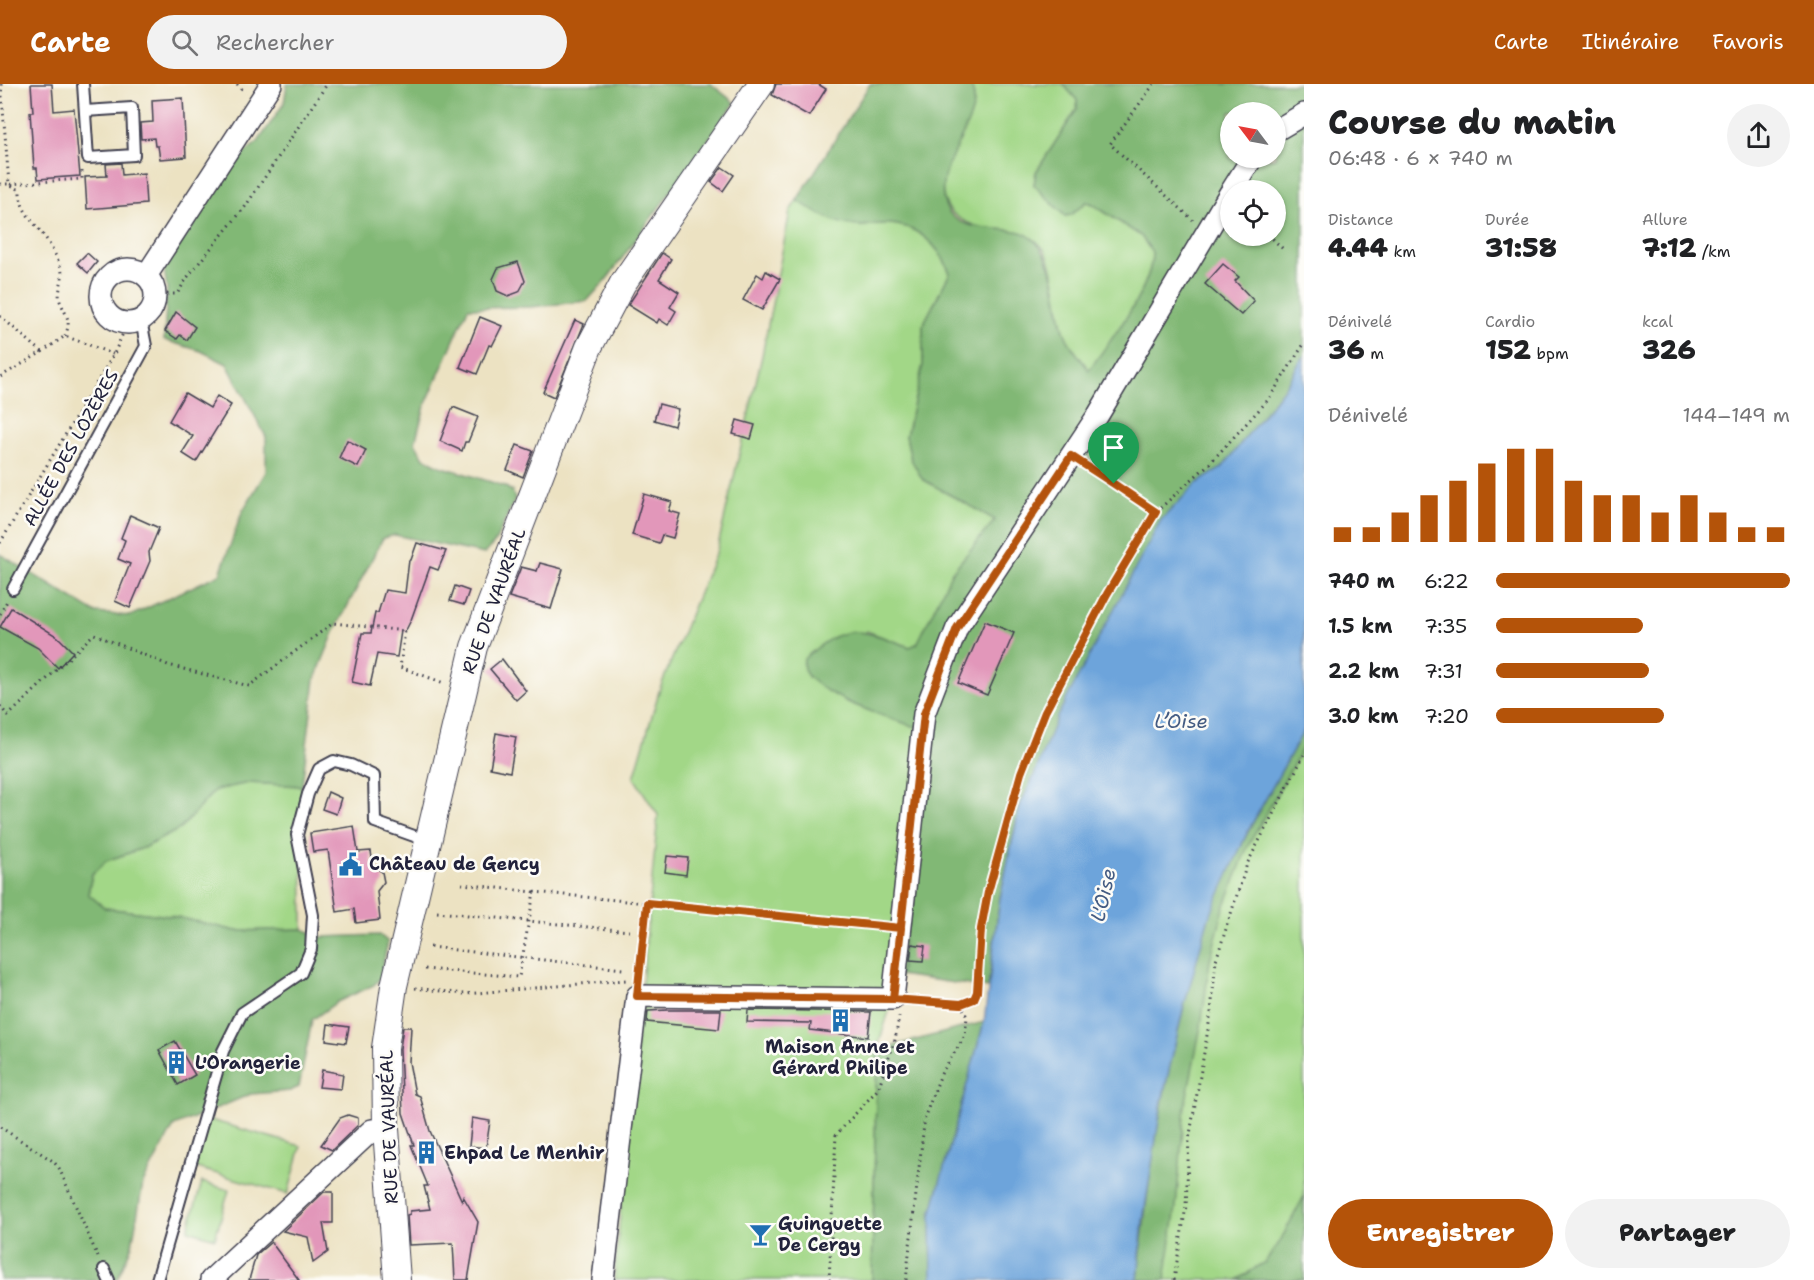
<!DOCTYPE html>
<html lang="fr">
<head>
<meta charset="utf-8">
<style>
  :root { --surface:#fff; --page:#f2f2f2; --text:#202124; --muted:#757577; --accent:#b45309 }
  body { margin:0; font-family:"Shantell Sans",sans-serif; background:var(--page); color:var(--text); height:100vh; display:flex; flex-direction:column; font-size:22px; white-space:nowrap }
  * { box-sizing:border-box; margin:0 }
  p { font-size:20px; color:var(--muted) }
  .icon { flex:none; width:33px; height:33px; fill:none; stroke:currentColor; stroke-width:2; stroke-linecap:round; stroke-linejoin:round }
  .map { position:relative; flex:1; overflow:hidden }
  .details { display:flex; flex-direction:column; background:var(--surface); width:510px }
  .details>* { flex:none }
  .needle { width:39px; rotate:302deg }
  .buttons { position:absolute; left:1220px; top:18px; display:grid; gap:12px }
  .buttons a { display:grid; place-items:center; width:66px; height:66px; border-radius:50%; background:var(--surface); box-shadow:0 2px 4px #0004; font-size:30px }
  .pin { position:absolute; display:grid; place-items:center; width:51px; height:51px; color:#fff; margin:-62px -26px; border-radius:50% 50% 50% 0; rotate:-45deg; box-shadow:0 0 6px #0007 }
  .pin .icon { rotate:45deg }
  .round { display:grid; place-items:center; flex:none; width:63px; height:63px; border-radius:32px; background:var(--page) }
  .head { display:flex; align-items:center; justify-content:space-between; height:102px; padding:0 24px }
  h1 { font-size:33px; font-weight:800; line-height:45px }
  .stats { display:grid; grid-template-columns:repeat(3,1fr); gap:9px; height:102px; padding:6px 24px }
  .stats div { display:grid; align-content:center }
  .stats b { font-size:26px; font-weight:800 }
  .stats small { font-size:16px; font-weight:400 }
  .stats p { font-size:16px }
  .chart { height:168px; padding:12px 24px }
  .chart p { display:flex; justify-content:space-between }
  .chart svg { width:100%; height:108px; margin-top:6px; stroke:var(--accent); stroke-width:6 }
  .primary-button { display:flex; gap:12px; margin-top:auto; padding:12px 24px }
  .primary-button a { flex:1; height:69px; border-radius:36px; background:var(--accent); color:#fff; font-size:24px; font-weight:800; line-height:69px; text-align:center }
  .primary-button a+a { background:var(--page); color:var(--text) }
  ul { padding:0 24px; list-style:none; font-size:20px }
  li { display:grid; grid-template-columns:96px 72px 1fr; align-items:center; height:45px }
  li i { height:15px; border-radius:8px; background:var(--accent) }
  header { display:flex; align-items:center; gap:36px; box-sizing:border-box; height:84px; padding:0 30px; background:var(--accent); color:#fff }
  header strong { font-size:28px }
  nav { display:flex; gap:33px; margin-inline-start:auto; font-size:21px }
  .search { width:420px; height:54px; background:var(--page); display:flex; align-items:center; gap:15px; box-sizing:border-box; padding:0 21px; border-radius:33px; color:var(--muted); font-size:22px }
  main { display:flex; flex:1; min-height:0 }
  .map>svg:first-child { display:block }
</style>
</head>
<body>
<header>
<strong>Carte</strong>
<div class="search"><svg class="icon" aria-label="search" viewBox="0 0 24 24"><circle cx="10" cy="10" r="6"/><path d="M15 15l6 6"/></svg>Rechercher</div>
<nav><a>Carte</a><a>Itinéraire</a><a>Favoris</a></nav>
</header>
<main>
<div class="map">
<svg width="1304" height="1196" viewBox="0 0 1304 1196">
  <rect width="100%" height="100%" fill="#fdfcf7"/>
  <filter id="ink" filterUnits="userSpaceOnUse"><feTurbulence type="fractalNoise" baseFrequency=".0167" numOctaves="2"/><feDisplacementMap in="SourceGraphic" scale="12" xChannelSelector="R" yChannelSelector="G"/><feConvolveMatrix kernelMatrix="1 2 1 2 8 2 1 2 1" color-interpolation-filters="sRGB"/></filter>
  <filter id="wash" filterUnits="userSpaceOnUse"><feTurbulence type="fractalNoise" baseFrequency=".008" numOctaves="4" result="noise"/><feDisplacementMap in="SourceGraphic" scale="24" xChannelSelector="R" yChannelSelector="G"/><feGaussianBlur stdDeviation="1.35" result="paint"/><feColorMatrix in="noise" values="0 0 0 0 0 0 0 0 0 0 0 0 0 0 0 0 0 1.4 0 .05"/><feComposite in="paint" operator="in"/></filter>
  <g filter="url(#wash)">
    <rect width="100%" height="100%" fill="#ece2c2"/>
    <!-- green -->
    <g fill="#a2d787" stroke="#627c61" stroke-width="1.5">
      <path d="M968 0H1063L1077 16V25L1036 88 1034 101 1065 132 1071 131 1086 118 1091 119 1141 152 1152 168C1153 205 1110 256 1089 287 1082 276 1072 264 1066 253 1058 232 1056 179 1043 164 1028 147 1019 150 999 147 908 134 948 77 974 21Z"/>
      <path d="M797 116C811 126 845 142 861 142 868 142 874 140 880 140 914 138 938 158 950 189L923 241V281L906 352 911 375 942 407 996 435 917 560 910 563 867 547 808 593 847 618 928 647 900 891 877 966 872 1196H614L658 731 634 694 660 604 717 466 762 272 790 127Z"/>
      <path d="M1304 646V1196H1138L1208 836Z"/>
      <path d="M248 699 302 702 303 845 236 847 177 833 105 824 88 810 92 790 106 777 143 764 180 745 215 706Z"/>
      <path d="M207 1035 301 1062 288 1110 193 1083Z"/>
      <path d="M202 1098 229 1106 215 1154 188 1146Z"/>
    </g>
    <!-- forest -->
    <g fill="#81b874" stroke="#526d58" stroke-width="1.5" fill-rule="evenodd">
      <path d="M287 0H711L735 19 607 195 587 217 531 223 468 224 425 322 415 358 424 374 440 382 504 402 512 407 515 415 495 458 484 470 395 451 383 454 335 546 315 595 302 702 249 699 215 706 180 745 143 764 106 777 92 790 88 810 105 824 177 833 236 847 303 845 321 853 380 851 388 858 380 894 374 901 337 918 312 936 299 1003 290 1007 251 1010 174 1042 143 1099 132 1161 117 1196H0V470L96 529 130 532 220 490 242 428 266 388V353L227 280 201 267 164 256 167 204 164 185 231 79 258 58 284 19Z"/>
      <path d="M870 0 971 2C988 35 928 82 946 123 959 153 1013 139 1029 152 1060 175 1053 219 1066 252 1071 264 1082 276 1089 286 1110 256 1153 205 1152 168L1141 152 1091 119 1086 118 1071 131 1065 132 1034 101 1036 88 1077 25V16L1063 0H1304V271L1287 300 1222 385 1197 399 1020 721 1000 814 988 904 900 891 927 647C894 635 832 618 808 592 803 587 803 582 804 575 845 537 861 545 910 563L917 560 952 488 995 436 922 395 911 375 906 352 923 281V241L950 189C938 158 914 138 880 140 874 140 867 142 861 142 839 142 815 129 797 116ZM1230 28H1275V74H1230ZM1230 106H1275V152H1230Z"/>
      <path d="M1304 646V661L1247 764 1224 824 1210 876 1201 942 1185 1022 1176 1123 1165 1196H1138C1147 1096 1163 996 1190 900 1197 878 1201 855 1209 834 1234 768 1270 708 1304 646Z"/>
      <path d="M984 938 931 1131 932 1196H872L877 966Z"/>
      <path d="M1304 1112V1196H1237L1265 1178 1279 1159Z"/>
    </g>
    <!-- water -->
    <path fill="#6da4db" stroke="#48638b" stroke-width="1.5" d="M1304 271V646L1248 747 1208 836 1183 926 1162 1017 1143 1137 1138 1196H932L931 1131 984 938 1000 814 1020 721 1033 694 1057 633 1161 436 1197 399 1222 384 1287 300Z"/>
    <g id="blocks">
      <!-- building -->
      <g fill="#e297ba">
        <path d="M31 0H52L54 27 74 25 80 92 38 95 37 84H34L30 28H33Z"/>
        <path d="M776 0H818L826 5 809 32 772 11Z"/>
        <path d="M183 14 186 73 160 75 158 62H155L154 54 141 55 140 39 153 38 152 16Z"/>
        <path d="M121 79 122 91 144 89 146 120 87 125 85 93 107 92 106 80Z"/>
        <path d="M722 83 734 91 723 107 711 98Z"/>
        <path d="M87 169 97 178 88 189 77 179Z"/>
        <path d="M662 169 671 175 659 195 679 208 670 223 676 227 668 241 659 235 657 239 628 221Z"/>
        <path d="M518 178 525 197 519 208 508 212 497 207 493 195 498 184Z"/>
        <path d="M1223 180 1239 193 1235 197 1254 217 1241 231 1205 200Z"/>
        <path d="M766 187 780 195 762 226 743 216 757 190 763 194Z"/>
        <path d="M176 228 195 243 187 256 180 251 177 255 165 247Z"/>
        <path d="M480 233 502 242 492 262 489 261 477 290 460 283Z"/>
        <path d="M575 236 584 240 554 313 543 308Z"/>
        <path d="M185 309 210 324 217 312 231 321 196 378 182 369 193 352 169 337Z"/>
        <path d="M659 320 678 325 674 342 654 336Z"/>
        <path d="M453 323 478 333 468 358H465L462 367 440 357Z"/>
        <path d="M737 336 755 341 751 355 733 350Z"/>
        <path d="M347 356 366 366 358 383 339 374Z"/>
        <path d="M517 361 533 367 523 393 507 386Z"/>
        <path d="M644 410 672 418 669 427 680 430 673 454 662 451 659 459 632 451Z"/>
        <path d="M130 431 159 444 149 468 150 477 130 524 115 517 130 480 118 475 125 456 121 454Z"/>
        <path d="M417 459 446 467 438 486 430 483 411 536 405 548 401 547 397 573 377 570 370 602 352 598 362 549H371L375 529H378L385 506 405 509 409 476H411Z"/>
        <path d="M540 479 563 485 551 525 509 513 521 483 537 487Z"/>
        <path d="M455 502 469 507 464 521 450 517Z"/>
        <path d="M11 524 58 553 73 568 58 584 38 564 0 543Z"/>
        <path d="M985 537 1014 549 987 611 958 599Z"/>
        <path d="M502 575 526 607 516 616 490 585Z"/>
        <path d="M496 649 516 653 510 688 490 684Z"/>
        <path d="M328 708 341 714 336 730 322 725Z"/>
        <path d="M354 742 358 768 371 767 373 782 382 788 384 798 377 807 380 836 356 839 354 825 337 828 328 766 313 768 310 749Z"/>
        <path d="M667 772 688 774 686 791 665 788Z"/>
        <path d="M912 860 925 862 923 877 910 876Z"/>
        <path d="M668 926H721L719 945 647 938 648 927Z"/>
        <path d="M748 926 871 928 868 953 810 946 811 939 747 938Z"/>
        <path d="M328 940 349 943 346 959 326 956Z"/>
        <path d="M403 943H411L409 978 415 1010 420 1012 430 1047 462 1117 463 1112 478 1138 468 1196H455L453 1159 409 1161 407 1131 410 1130V1127L430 1125 424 1102H428L411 1061H414L403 1029 400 965Z"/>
        <path d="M175 957 195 991 178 1001 159 966Z"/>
        <path d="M322 986 343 990 341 1005 319 1003Z"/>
        <path d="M348 1031 358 1034V1041L332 1066 321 1061 340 1034Z"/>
        <path d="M472 1034 490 1037 486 1064 469 1062Z"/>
        <path d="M324 1108H333V1139H323L328 1168 313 1179 308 1153 283 1147Z"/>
        <path d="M271 1158 299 1196H249L256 1171Z"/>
      </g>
    </g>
  </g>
  <g filter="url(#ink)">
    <use href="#blocks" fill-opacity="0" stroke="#403f4f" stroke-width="1.5"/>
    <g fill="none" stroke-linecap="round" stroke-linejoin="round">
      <defs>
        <g id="service">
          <path d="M83 0 88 74 134 71 132 24 85 27"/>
          <path d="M13 505 146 262 141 236"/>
          <path d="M104 1185 109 1196"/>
          <path d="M157 1196 223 967 242 929 301 889 311 865 313 831 297 751 308 710 319 685 334 677 351 681 374 692 375 738 428 757"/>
        </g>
        <g id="minor">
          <path d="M1275 47 1304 30"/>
          <path d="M1232 106 1252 74"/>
          <circle cx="128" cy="212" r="27"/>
          <path d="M146 192 271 0"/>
          <path d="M211 1196 372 1046 386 1045"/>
          <path d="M603 1196 637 912 893 915 924 630 957 544 1098 331 1230 109"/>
        </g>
        <path id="tertiary" d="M397 1196 386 1045 385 964 394 902 474 563 589 263 623 199 761 0"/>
      </defs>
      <!-- service casing -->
      <use href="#service" stroke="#403f4f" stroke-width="14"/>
      <!-- minor casing -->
      <use href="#minor" stroke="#403f4f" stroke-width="24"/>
      <!-- tertiary casing -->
      <use href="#tertiary" stroke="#403f4f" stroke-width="28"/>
      <!-- path -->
      <g stroke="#403f4f" stroke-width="3" stroke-dasharray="1.5 4.5" stroke-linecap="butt">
        <path d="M1 0 9 100 82 95V85"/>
        <path d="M237 0 244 7"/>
        <path d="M1154 0 1110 60 1193 136"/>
        <path d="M0 100H9L20 106C19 130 41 143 51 163 55 171 61 180 62 189 63 198 57 208 60 217 66 232 72 236 65 252"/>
        <path d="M1261 152 1272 154 1285 167"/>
        <path d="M155 210H177L189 191 245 123 327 0"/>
        <path d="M0 232 42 268 0 293"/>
        <path d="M42 268 65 252 113 270"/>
        <path d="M1101 362 1113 375 1117 388"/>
        <path d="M1085 382 1156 428"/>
        <path d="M0 459 114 270 127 240"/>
        <path d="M0 530 7 517"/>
        <path d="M0 622 8 632 94 550 168 581 249 602 333 539 405 547 400 583 444 599"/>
        <path d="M534 808 881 842"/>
        <path d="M437 828 629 847"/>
        <path d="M430 863 623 885"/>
        <path d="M425 885 519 893 534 808 462 800"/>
        <path d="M639 893 647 819"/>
        <path d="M415 904 465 910 626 896"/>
        <path d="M913 916 961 920 974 915 977 907 981 845 988 808 1021 689 1045 628 1107 510 1156 428 1210 379 1268 316 1304 260"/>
        <path d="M0 1043 53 1077 59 1084 98 1173"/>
        <path d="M829 1196 836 1051 878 1005 895 956 899 933"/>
        <path d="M906 1196 925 1032 941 990 965 952 967 933 961 920"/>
        <path d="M1174 1196 1186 1122 1189 1056 1211 928 1216 876 1247 780 1304 671"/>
      </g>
      <!-- service -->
      <use href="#service" stroke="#fff" stroke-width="10"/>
      <!-- minor -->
      <use href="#minor" stroke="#fff" stroke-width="21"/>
      <!-- tertiary -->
      <use href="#tertiary" stroke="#fff" stroke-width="26"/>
    </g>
  </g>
  <g fill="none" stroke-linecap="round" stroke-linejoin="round" filter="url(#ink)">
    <defs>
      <path id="route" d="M1114 400 1071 372 957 544 924 630 893 915 637 912 647 819 901 844 893 915 961 920 974 915 977 908 981 845 988 808 1021 689 1045 628 1107 510 1156 428 1114 400"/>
    </defs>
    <!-- route casing -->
    <use href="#route" stroke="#fff" stroke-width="12"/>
    <!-- route -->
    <use href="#route" stroke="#b45309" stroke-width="8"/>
  </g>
  <!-- icons -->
  <defs>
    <symbol id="civic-bare" viewBox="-9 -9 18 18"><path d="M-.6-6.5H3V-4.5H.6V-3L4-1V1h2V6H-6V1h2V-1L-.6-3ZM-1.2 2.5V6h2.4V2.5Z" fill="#1f6fb2" stroke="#fdfcf7" stroke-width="2.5" paint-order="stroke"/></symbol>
    <symbol id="building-bare" viewBox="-9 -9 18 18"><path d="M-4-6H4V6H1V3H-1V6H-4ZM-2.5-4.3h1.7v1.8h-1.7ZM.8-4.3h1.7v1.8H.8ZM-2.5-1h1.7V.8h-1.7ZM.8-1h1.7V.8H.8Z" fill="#1f6fb2" stroke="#fdfcf7" stroke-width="2.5" paint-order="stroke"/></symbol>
    <symbol id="bar-bare" viewBox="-9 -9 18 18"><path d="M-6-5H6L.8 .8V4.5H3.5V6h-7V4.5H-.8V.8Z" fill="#1f6fb2" stroke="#fdfcf7" stroke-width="2.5" paint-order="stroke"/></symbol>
  </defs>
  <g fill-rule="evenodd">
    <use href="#civic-bare" x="334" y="764" width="33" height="33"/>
    <use href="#building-bare" x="824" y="920" width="33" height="33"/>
    <use href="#building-bare" x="160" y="962" width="33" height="33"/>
    <use href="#building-bare" x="410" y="1052" width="33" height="33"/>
    <use href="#bar-bare" x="744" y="1134" width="33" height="33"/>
  </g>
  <g text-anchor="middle" stroke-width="5" stroke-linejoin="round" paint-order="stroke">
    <!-- street labels -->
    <g font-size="18" fill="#22223b" stroke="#fdfcf7">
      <text transform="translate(71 364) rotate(-61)" y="6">ALLÉE DES LOZÈRES</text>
      <text transform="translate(494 517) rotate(-70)" y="6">RUE DE VAURÉAL</text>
      <text transform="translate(389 1043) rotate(-92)" y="6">RUE DE VAURÉAL</text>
    </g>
    <!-- poi labels -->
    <g font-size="18" font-weight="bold" fill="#22223b" stroke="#fdfcf7" text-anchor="start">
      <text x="369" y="786">Château de Gency</text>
      <text x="840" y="969" text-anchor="middle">Maison Anne et<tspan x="840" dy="21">Gérard Philipe</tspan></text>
      <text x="195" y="985">L'Orangerie</text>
      <text x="444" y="1075">Ehpad Le Menhir</text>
      <text x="778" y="1146">Guinguette<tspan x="778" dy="21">De Cergy</tspan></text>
    </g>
    <!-- water labels -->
    <g font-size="20" font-style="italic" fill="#445c83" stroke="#fdfcf7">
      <text x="1181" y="644">L’Oise</text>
      <text transform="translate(1103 811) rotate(-77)" y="7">L'Oise</text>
    </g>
  </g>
</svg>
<div class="buttons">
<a><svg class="needle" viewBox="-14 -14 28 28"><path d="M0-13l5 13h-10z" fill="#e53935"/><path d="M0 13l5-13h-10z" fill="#757577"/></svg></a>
<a><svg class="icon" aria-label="locate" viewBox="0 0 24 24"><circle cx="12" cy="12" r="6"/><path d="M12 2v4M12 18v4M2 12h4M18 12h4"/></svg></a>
</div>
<div class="pin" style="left:1114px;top:400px;background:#1e9e55"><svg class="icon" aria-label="arrive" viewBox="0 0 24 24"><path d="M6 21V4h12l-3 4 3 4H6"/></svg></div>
</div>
<section class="details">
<div class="head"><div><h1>Course du matin</h1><p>06:48 · 6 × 740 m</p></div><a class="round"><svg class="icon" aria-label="share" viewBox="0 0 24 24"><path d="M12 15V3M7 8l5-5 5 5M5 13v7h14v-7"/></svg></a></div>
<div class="stats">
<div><p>Distance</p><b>4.44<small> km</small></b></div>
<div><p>Durée</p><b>31:58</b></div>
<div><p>Allure</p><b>7:12<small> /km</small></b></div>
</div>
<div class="stats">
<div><p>Dénivelé</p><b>36<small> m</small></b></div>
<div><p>Cardio</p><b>152<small> bpm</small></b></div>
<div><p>kcal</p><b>326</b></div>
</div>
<div class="chart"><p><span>Dénivelé</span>144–149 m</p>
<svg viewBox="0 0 160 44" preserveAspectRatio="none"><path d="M5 44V38M15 44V38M25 44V32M35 44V25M45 44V19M55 44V12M65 44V6M75 44V6M85 44V19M95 44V25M105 44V25M115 44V32M125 44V25M135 44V32M145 44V38M155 44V38"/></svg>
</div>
<ul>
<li><b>740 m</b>6:22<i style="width:100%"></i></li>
<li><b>1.5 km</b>7:35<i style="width:50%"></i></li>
<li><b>2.2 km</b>7:31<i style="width:52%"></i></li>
<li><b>3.0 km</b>7:20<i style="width:57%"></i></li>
</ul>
<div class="primary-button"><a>Enregistrer</a><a>Partager</a></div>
</section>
</main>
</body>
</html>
